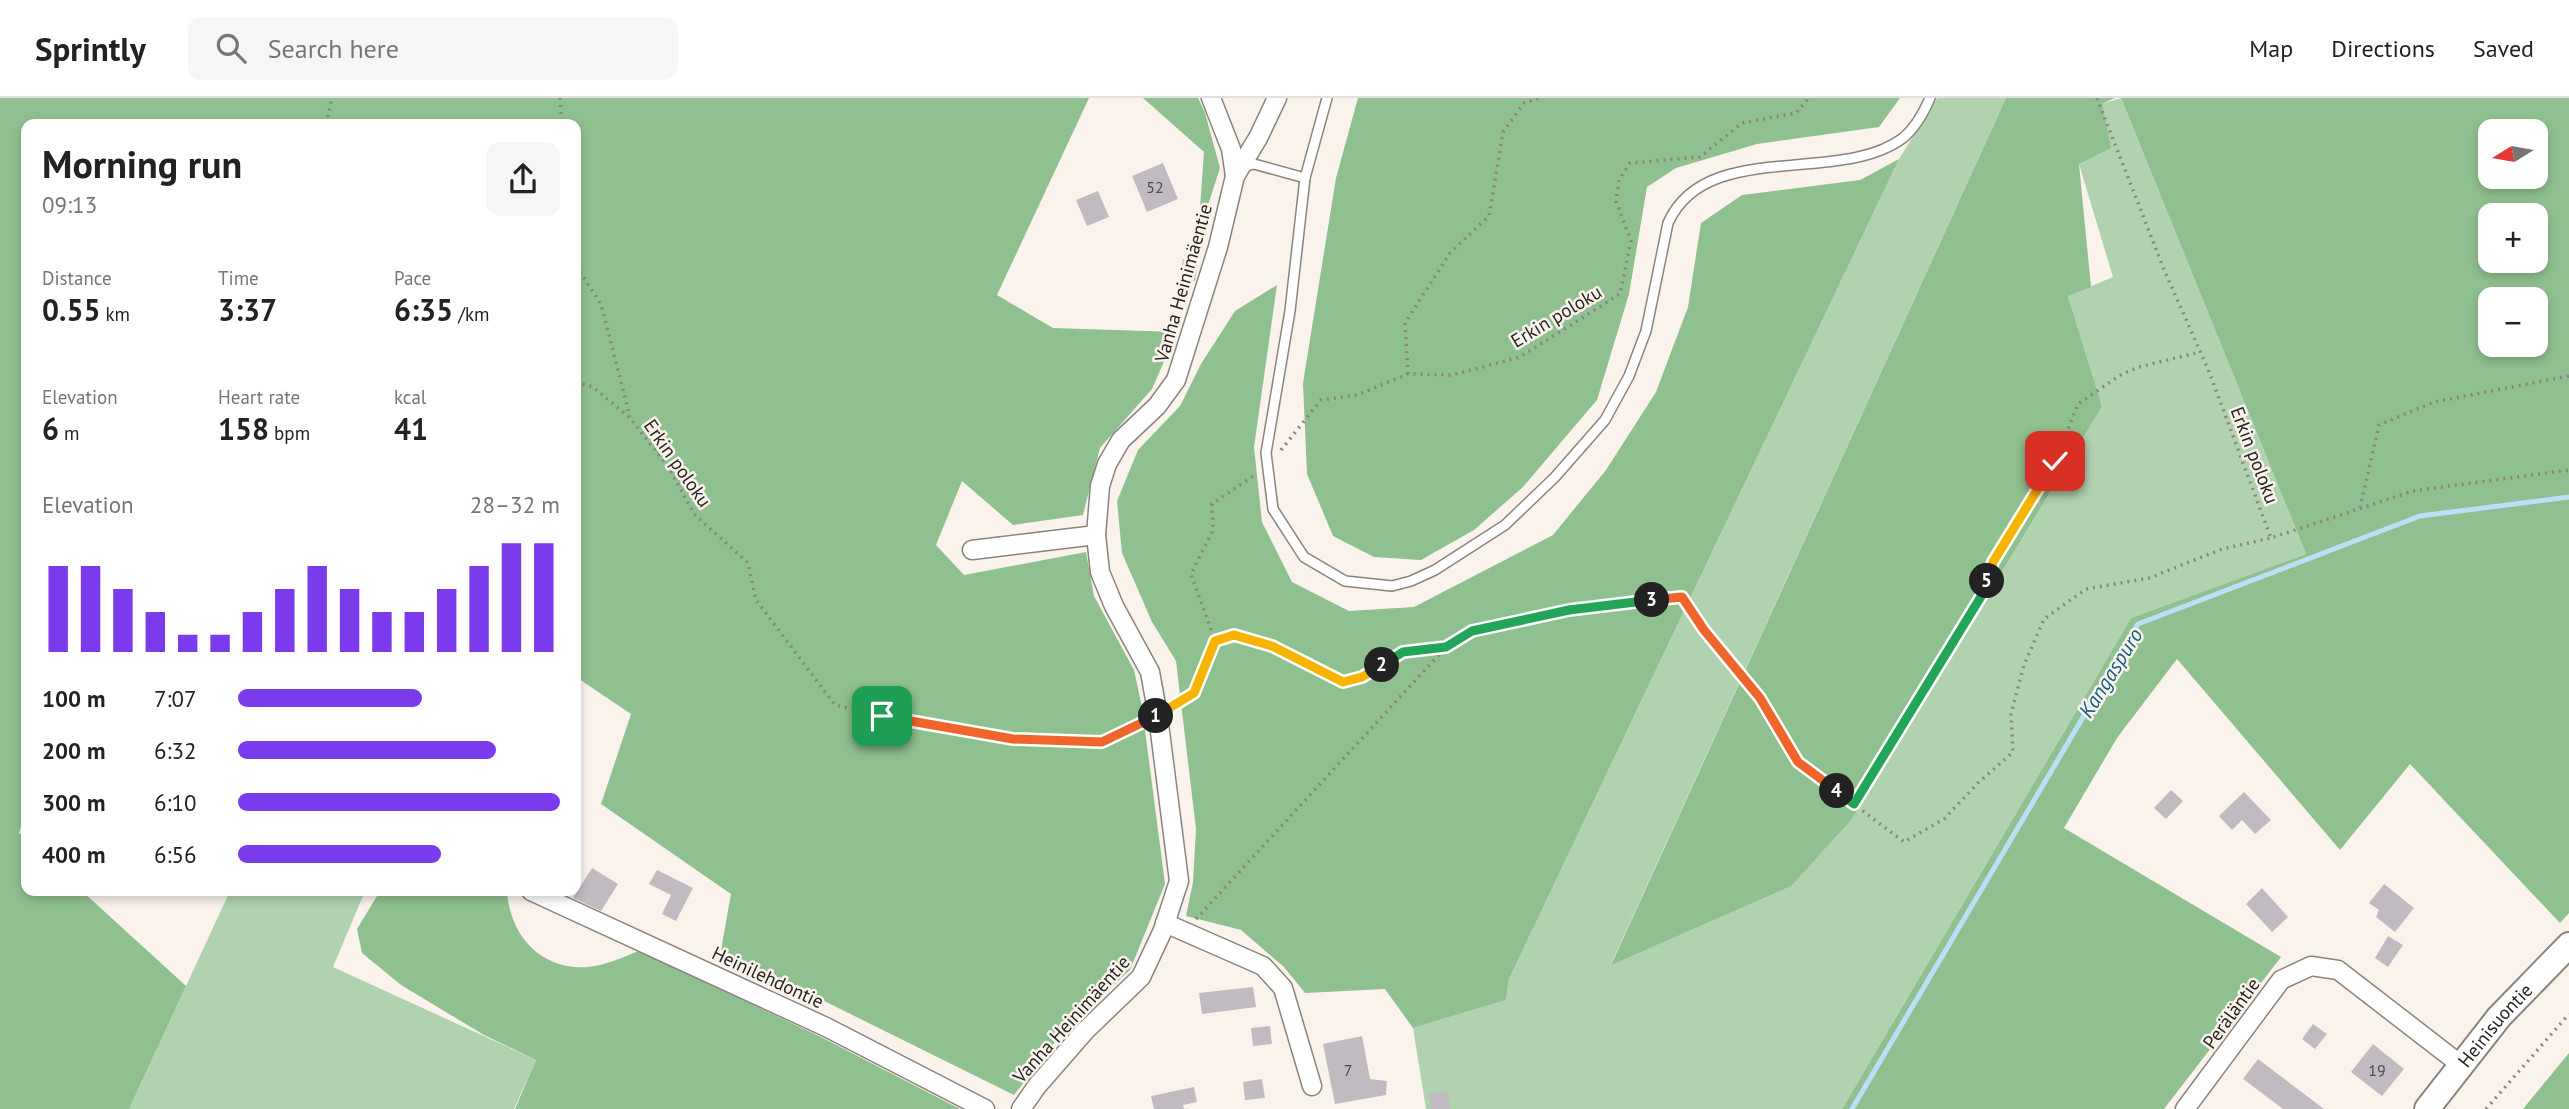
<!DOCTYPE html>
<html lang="en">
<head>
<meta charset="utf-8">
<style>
  :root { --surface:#fff; --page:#f6f6f6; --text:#222; --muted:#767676; --line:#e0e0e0; --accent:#7c3aed }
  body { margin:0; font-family:"PT Sans",sans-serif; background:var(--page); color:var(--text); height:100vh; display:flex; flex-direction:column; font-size:26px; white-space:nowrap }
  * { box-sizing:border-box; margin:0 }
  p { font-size:23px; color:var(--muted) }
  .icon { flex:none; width:38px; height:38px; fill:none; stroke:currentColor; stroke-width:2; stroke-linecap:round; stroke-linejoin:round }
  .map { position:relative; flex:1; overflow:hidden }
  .details { position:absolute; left:21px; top:21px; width:560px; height:777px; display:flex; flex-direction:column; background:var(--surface); border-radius:14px; box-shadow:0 4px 10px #0003 }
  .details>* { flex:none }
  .needle { width:46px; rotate:259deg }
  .controls { position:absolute; left:2478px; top:21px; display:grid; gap:14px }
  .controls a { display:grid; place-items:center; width:70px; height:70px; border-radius:14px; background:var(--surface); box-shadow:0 4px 10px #0003; font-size:35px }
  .pin { position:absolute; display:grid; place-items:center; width:60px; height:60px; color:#fff; margin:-30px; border-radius:14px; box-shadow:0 4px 10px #0006 }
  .km { position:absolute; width:35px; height:35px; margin:-18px; border-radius:50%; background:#222; color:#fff; font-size:19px; line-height:35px; text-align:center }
  .round { display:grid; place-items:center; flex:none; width:74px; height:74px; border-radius:14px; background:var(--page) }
  .overview { display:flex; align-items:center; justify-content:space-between; height:119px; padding:0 21px }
  h1 { font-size:38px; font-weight:700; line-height:52px }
  .figures { display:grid; grid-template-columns:repeat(3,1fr); gap:10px; height:119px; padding:7px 21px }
  .figures div { display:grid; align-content:center }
  .figures b { font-size:30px; font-weight:700 }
  .figures small { font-size:19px; font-weight:400 }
  .figures p { font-size:19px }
  .chart { height:196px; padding:14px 21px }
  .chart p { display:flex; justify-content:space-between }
  .chart svg { width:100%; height:126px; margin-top:7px; stroke:var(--accent); stroke-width:6 }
  ul { padding:0 21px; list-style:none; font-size:23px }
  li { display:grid; grid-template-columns:112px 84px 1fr; align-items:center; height:52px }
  li i { height:18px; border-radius:9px; background:var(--accent) }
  header { display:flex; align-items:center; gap:42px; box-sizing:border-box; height:98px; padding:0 35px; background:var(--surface); border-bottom:2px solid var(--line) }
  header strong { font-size:33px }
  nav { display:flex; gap:38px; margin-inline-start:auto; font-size:24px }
  .search { width:490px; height:63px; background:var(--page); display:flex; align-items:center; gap:18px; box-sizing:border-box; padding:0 24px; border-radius:14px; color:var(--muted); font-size:26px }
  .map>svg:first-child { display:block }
</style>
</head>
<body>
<header>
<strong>Sprintly</strong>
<div class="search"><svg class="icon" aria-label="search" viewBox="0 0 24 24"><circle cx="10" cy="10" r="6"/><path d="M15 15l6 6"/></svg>Search here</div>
<nav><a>Map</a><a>Directions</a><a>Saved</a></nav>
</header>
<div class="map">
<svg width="2569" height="1011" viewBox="0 0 2569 1011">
  <rect width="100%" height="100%" fill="#faf3ec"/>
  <!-- green -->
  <g fill="#b0d2af">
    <path d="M1937 0H2006L1611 866 2102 308 2068 198 2113 179 2079 66 2102 6 2121 0 2306 456 2131 520 1842 1011H1426L1413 930 1506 902 1509 881 1899 61Z"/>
    <path d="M230 793H365L333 869 536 962 514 1011H129Z"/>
  </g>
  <!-- forest -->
  <g fill="#8fc08f" fill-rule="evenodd">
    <path d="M0 0H1089L997 197 1053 230 1177 234 1152 291 1100 350 1083 417 1013 427 962 383 936 447 964 477 1086 454 1094 498 1134 572 1142 609 1165 786 1130 872 1062 935 1014 997 721 852 731 796 601 706 631 616 576 579V26H26V711L19 735 26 742V793H82L186 888 129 1011H0Z"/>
    <path d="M1143 0H1198L1205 15 1220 70 1198 138 1204 54Z"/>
    <path d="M1358 0H1900L1879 29 1757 46 1676 70 1647 89 1629 196 1597 302 1523 389 1474 432 1421 462 1374 459 1333 438 1307 376 1303 285 1336 80Z"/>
    <path d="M2006 0H2115L2102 6 2111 50 2079 66 2091 189 2068 198 2102 308 1851 722 1791 788 1611 867Z"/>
    <path d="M2121 0H2569V815L2560 825 2410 666 2340 752 2177 561 2117 640 2064 730 2281 859 2164 1011H1842L2131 520 2306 456ZM2490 33H2536V79H2490ZM2490 117H2536V163H2490ZM2536 201V247H2490V201Z"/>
    <path d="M1899 61 1509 881 1506 902 1413 930 1385 891 1305 895 1284 869 1241 832 1186 818 1193 784 1196 731 1176 563 1152 524 1122 455 1117 403 1138 352 1180 308 1201 266 1235 213 1277 187 1254 349 1262 424 1292 484 1349 513 1414 509 1553 437 1606 372 1656 294 1688 209 1701 125 1742 97 1860 82Z"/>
    <path d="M380 793H507C510 837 540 872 587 869 604 868 623 859 639 853L821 939 960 1011H515L536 962 484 937 401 887 362 855 357 831Z"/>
    <path d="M2569 955V1011H2523Z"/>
  </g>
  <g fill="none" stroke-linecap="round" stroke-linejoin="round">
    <!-- stream -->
    <path stroke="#badff7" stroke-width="5" d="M1852 1011 2138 526 2420 418 2569 399"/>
  </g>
  <!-- building -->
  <g fill="#c1bac1">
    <path d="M1163 65 1178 101 1147 114 1132 78Z"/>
    <path d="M1098 93 1109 119 1087 128 1076 102Z"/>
    <path d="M1183 161 1198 164 1195 183 1180 180Z"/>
    <path d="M2171 692 2183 703 2166 721 2154 710Z"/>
    <path d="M2244 694 2271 722 2255 736 2242 722 2232 732 2219 718Z"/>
    <path d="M592 770 618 786 601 813 573 800Z"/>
    <path d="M657 772 693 790 676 823 662 816 671 797 649 786Z"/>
    <path d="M2384 786 2414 810 2395 834 2376 819 2379 812 2369 805Z"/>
    <path d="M2262 790 2288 819 2272 834 2246 806Z"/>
    <path d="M2388 838 2403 847 2388 869 2375 860Z"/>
    <path d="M1253 889 1256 909 1202 916 1199 895Z"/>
    <path d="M2313 926 2327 936 2315 951 2302 941Z"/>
    <path d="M1270 928 1272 946 1253 948 1251 930Z"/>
    <path d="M1362 938 1370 981 1387 983 1386 997 1335 1006 1323 946Z"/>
    <path d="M2373 946 2404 971 2382 998 2351 974Z"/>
    <path d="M2258 961 2324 1011H2283L2243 981Z"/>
    <path d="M1262 981 1265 1000 1245 1002 1243 984Z"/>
    <path d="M1194 989 1197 1004 1183 1007 1184 1011H1154L1151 998Z"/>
    <path d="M1448 993 1450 1011H1431L1429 996Z"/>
  </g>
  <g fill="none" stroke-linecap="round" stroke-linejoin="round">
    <defs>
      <g id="lane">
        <path d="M1327 0 1305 80 1290 213 1266 355 1273 411 1304 459 1345 483 1392 488 1411 483 1435 472 1505 427 1555 379 1605 322 1629 278 1646 233 1668 125C1706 40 1839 88 1903 40 1915 30 1924 14 1930 0"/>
        <path d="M1242 69 1254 66 1305 80"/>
      </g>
      <g id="street">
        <path d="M1211 0 1231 51 1235 78"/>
        <path d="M972 452 1096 437"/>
        <path d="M531 793 826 929 985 1011"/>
        <path d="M1165 825 1263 868 1283 890 1312 988"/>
        <path d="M1021 1011 1037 988 1085 933 1141 879 1163 832 1179 783 1158 618 1150 574 1114 508 1100 474 1096 437 1100 388 1107 366 1121 342 1157 308 1176 282 1218 149 1235 78 1258 40 1277 0"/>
        <path d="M2185 1011 2281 882 2311 868 2338 872 2461 967"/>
      </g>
      <g id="secondary">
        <path id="s1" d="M2427 1011 2499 919 2569 847"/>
      </g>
    </defs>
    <!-- lane casing -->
    <use href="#lane" stroke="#89847d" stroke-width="12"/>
    <!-- street casing -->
    <use href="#street" stroke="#89847d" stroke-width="21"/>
    <!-- secondary casing -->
    <use href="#secondary" stroke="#89847d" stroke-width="28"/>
    <!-- path -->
    <g stroke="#8a8580" stroke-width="3.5" stroke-dasharray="2 5" stroke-linecap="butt">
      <path d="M560 0 562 26"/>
      <path d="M2097 0 2165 174 2208 271 2271 440 2413 393 2569 372"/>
      <path d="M326 26 332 0"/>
      <path d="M576 168 601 206 630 319"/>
      <path d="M1408 276 1405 225 1450 155 1489 118 1503 34 1524 5 1540 0"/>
      <path d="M576 284 593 289 631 321 669 370 694 416 748 465 756 502 835 607 882 618 1013 641 1102 644 1143 625"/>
      <path d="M1281 352 1321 302 1357 297 1408 276 1452 277 1520 259 1620 196 1631 143 1616 103 1619 82 1630 65 1700 59 1742 25 1796 15 1809 0"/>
      <path d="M2360 410 2379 327 2434 304 2569 278"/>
      <path d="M1215 543 1234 538 1272 548 1343 584 1362 579 1403 554 1444 549"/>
      <path d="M1174 607 1194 595 1215 543 1191 476 1213 432 1212 406 1256 376"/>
      <path d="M1855 707 1985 492 1993 464 2055 363 2078 306 2122 276 2139 269 2200 254"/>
      <path d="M1196 821 1446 549 1472 533 1569 511 1682 499 1704 532 1760 600 1798 664 1904 744 1944 721 1978 685 2013 654 2011 616 2024 567 2044 521 2086 491 2149 480 2222 451 2271 440"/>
      <path d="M2486 1011 2569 916"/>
    </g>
    <!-- lane -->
    <use href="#lane" stroke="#fff" stroke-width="9"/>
    <!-- street -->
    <use href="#street" stroke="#fff" stroke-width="18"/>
    <!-- secondary -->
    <use href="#secondary" stroke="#fff" stroke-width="24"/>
  </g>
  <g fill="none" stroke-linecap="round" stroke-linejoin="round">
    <defs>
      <path id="split-1" d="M882 618 1013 641 1102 644 1156 618"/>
      <path id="split-2" d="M1156 618 1194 595 1215 543 1234 537 1272 548 1343 584 1362 579 1382 567"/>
      <path id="split-3" d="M1382 567 1403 554 1446 549 1472 533 1569 512 1652 502"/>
      <path id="split-4" d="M1652 502 1682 499 1704 532 1760 600 1798 664 1837 693"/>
      <path id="split-5" d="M1837 693 1854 706 1985 492 1987 483"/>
      <path id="split-6" d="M1987 483 1993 464 2055 363"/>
    </defs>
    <!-- split-1 casing -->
    <use href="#split-1" stroke="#fff" stroke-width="14"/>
    <!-- split-2 casing -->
    <use href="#split-2" stroke="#fff" stroke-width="14"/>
    <!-- split-3 casing -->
    <use href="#split-3" stroke="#fff" stroke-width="14"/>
    <!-- split-4 casing -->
    <use href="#split-4" stroke="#fff" stroke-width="14"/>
    <!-- split-5 casing -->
    <use href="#split-5" stroke="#fff" stroke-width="14"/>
    <!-- split-6 casing -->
    <use href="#split-6" stroke="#fff" stroke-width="14"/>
    <!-- split-1 -->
    <use href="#split-1" stroke="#f0652b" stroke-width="9"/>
    <!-- split-2 -->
    <use href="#split-2" stroke="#f5b400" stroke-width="9"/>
    <!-- split-3 -->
    <use href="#split-3" stroke="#22a559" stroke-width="9"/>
    <!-- split-4 -->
    <use href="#split-4" stroke="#f0652b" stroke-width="9"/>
    <!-- split-5 -->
    <use href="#split-5" stroke="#22a559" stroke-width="9"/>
    <!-- split-6 -->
    <use href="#split-6" stroke="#f5b400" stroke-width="9"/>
  </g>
  <g text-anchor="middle" stroke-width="5" stroke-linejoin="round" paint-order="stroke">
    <!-- number labels -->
    <g font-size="16" fill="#4e4a4a">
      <text x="1155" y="95">52</text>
      <text x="1348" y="978">7</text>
      <text x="2377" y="978">19</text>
    </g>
    <!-- street labels -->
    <g font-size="19" fill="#272522" stroke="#faf3ec">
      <text transform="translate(1183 185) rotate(-74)" y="7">Vanha Heinimäentie</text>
      <text transform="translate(1556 218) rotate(-31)" y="7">Erkin poloku</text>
      <text transform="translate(2255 357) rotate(69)" y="7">Erkin poloku</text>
      <text transform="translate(678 365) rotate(55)" y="7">Erkin poloku</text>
      <text transform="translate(768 879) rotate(25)" y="7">Heinilehdontie</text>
      <text transform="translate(2231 915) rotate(-54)" y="7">Peräläntie</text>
      <text transform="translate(1071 921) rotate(-48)" y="7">Vanha Heinimäentie</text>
      <text dy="7" stroke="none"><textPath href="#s1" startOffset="108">Heinisuontie</textPath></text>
    </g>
    <!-- water labels -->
    <g font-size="21" font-style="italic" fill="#135e84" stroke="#faf3ec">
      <text transform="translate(2111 575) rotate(-58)" y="7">Kangaspuro</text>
    </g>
  </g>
</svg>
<div class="controls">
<a><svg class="needle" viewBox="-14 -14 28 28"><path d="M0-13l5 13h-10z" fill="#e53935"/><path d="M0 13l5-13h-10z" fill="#767676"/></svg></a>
<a>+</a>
<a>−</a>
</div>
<div class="pin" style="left:882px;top:618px;background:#1e9e55"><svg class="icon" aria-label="arrive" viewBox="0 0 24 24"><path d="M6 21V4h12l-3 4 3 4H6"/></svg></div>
<div class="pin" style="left:2055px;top:363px;background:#d93025"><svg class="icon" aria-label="check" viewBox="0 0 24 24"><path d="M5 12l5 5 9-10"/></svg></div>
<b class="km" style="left:1156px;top:618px">1</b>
<b class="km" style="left:1382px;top:567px">2</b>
<b class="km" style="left:1652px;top:502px">3</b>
<b class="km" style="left:1837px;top:693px">4</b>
<b class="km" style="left:1987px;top:483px">5</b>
<section class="details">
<div class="overview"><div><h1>Morning run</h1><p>09:13</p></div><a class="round"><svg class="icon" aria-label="share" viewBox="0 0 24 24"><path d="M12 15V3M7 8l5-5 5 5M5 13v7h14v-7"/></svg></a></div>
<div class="figures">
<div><p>Distance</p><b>0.55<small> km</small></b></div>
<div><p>Time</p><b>3:37</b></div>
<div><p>Pace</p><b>6:35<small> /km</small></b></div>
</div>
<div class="figures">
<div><p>Elevation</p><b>6<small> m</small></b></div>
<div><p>Heart rate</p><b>158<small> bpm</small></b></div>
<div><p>kcal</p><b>41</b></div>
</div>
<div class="chart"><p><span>Elevation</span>28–32 m</p>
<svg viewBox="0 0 160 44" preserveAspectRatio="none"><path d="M5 44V14M15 44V14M25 44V22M35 44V30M45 44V38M55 44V38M65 44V30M75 44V22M85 44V14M95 44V22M105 44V30M115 44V30M125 44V22M135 44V14M145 44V6M155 44V6"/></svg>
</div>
<ul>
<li><b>100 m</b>7:07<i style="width:57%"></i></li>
<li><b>200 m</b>6:32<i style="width:80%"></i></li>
<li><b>300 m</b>6:10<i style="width:100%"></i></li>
<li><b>400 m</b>6:56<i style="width:63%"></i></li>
</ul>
</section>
</div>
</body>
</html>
